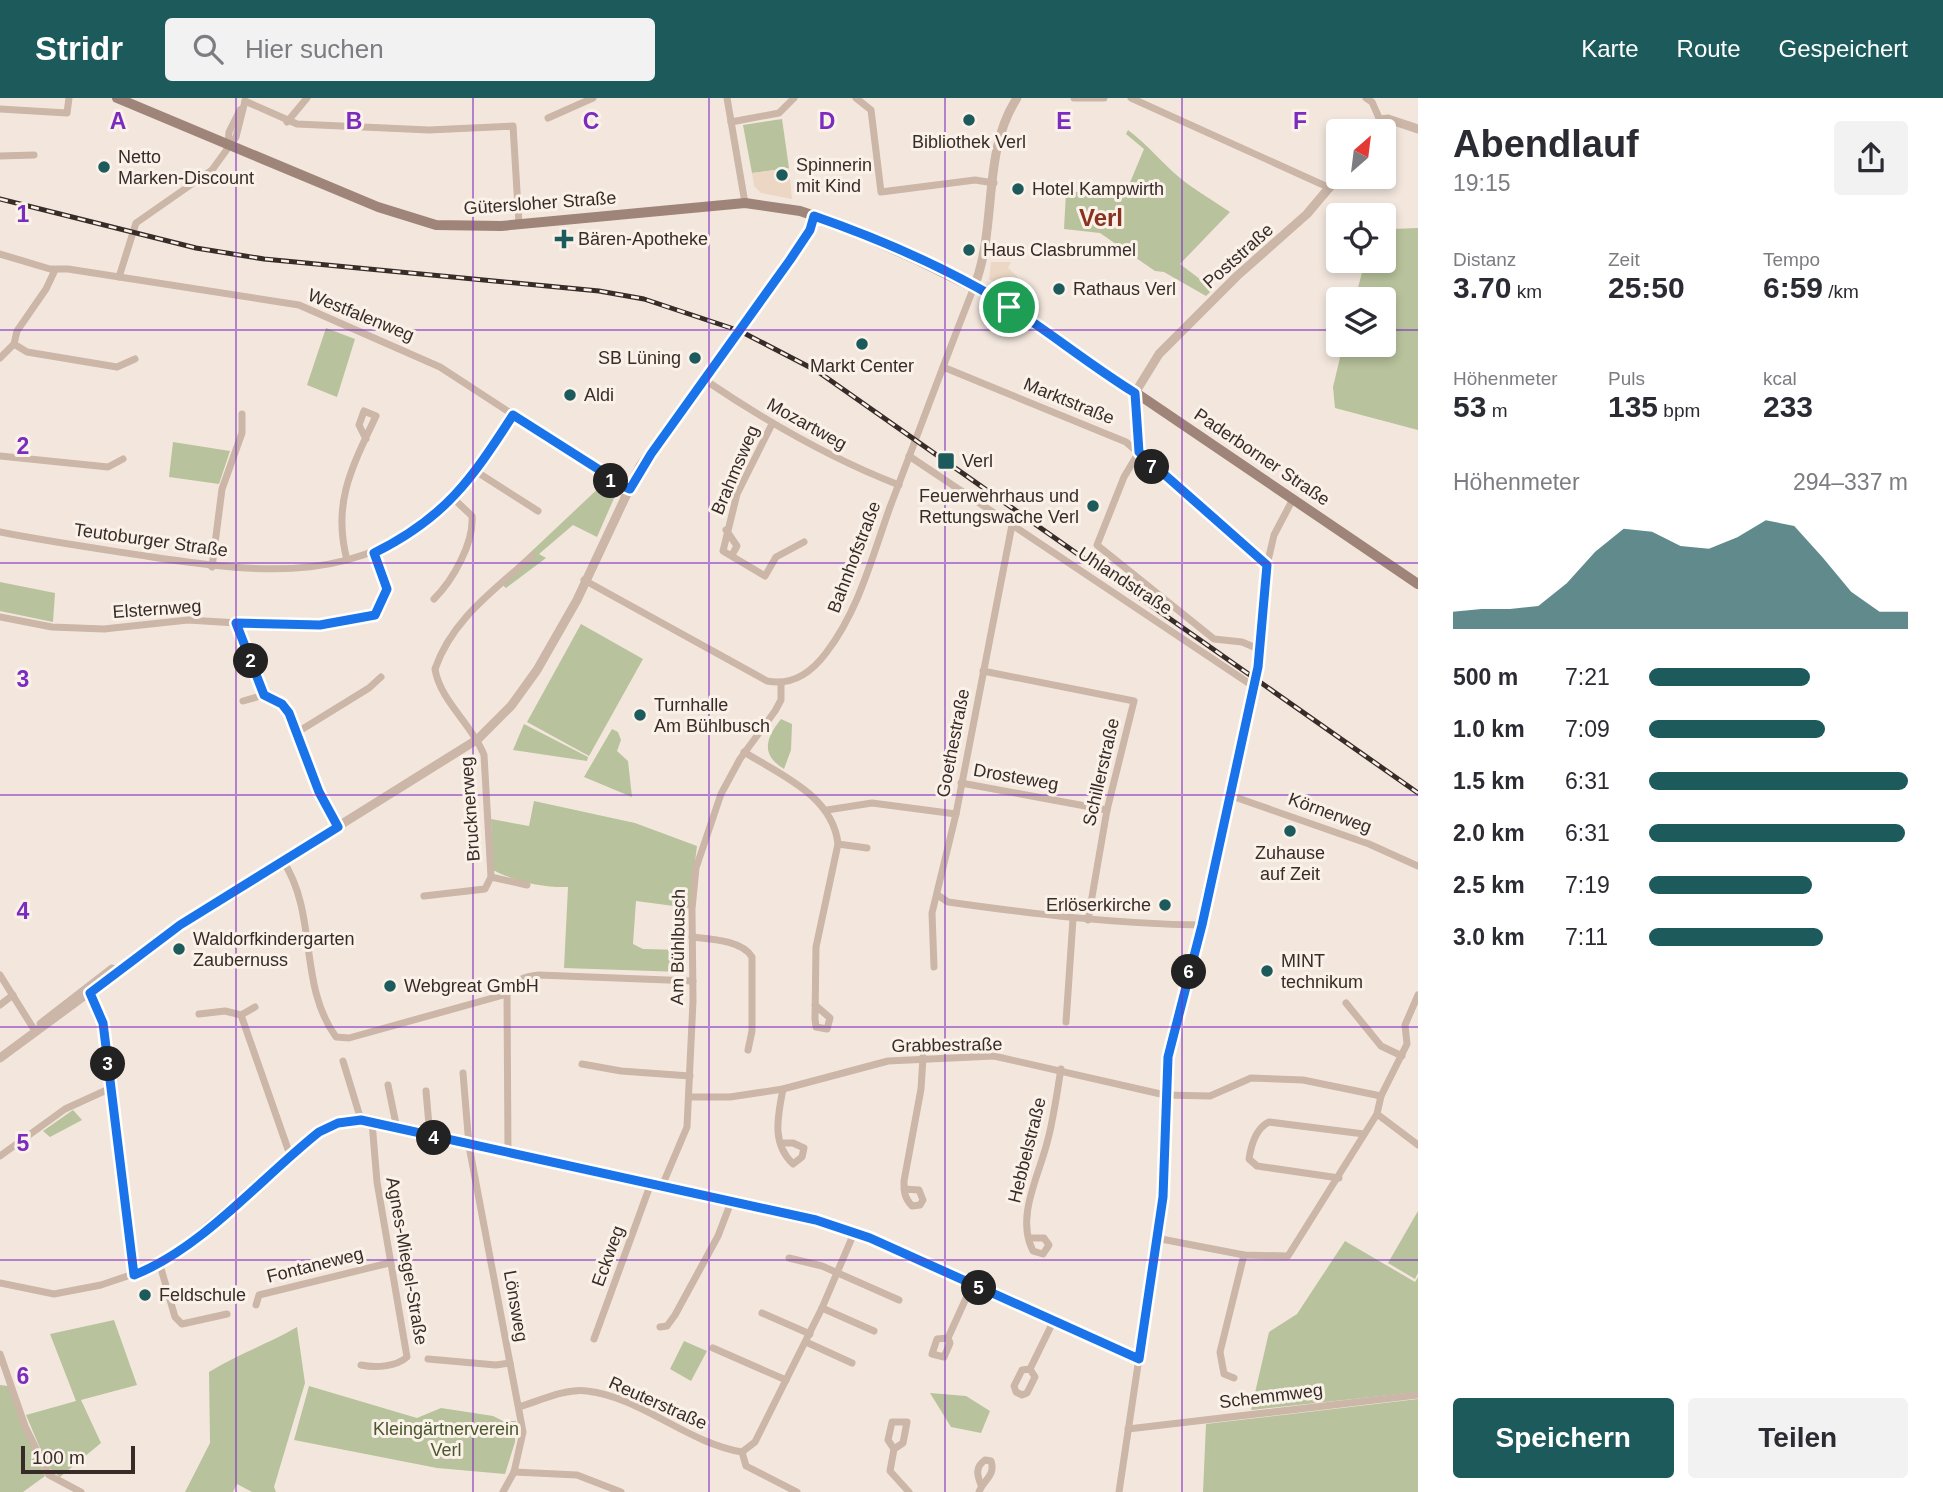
<!DOCTYPE html>
<html lang="de">
<head>
<meta charset="utf-8">
<style>
  :root { --surface:#fff; --page:#f2f2f3; --text:#2b2b33; --muted:#7c7c81; --accent:#1d5a5b }
  body { margin:0; font-family:Helvetica,sans-serif; background:var(--page); color:var(--text); height:100vh; display:flex; flex-direction:column; font-size:26px; white-space:nowrap }
  * { box-sizing:border-box; margin:0 }
  p { font-size:23px; color:var(--muted) }
  .icon { flex:none; width:38px; height:38px; fill:none; stroke:currentColor; stroke-width:2; stroke-linecap:round; stroke-linejoin:round }
  .map { position:relative; flex:1; overflow:hidden }
  .panel { display:flex; flex-direction:column; background:var(--surface); width:525px }
  .panel>* { flex:none }
  .needle { width:46px; rotate:28deg }
  .controls { position:absolute; left:1326px; top:21px; display:grid; gap:14px }
  .controls a { display:grid; place-items:center; width:70px; height:70px; border-radius:7px; background:var(--surface); box-shadow:0 4px 10px #0003; font-size:35px }
  .scale { position:absolute; left:21px; bottom:18px; width:114px; box-sizing:border-box; padding-left:7px; border:4px solid #382c29; border-top:0; font-size:19px; line-height:24px; white-space:nowrap; color:#382c29; -webkit-text-stroke:5px #faf1e9; paint-order:stroke }
  .pin { position:absolute; display:grid; place-items:center; width:60px; height:60px; color:#fff; margin:-30px; border:4px solid #fff; border-radius:50%; box-shadow:0 2px 7px #0007 }
  .km { position:absolute; width:35px; height:35px; margin:-18px; border-radius:50%; background:#222; color:#fff; font-size:19px; line-height:35px; text-align:center }
  .round { display:grid; place-items:center; flex:none; width:74px; height:74px; border-radius:7px; background:var(--page) }
  .head { display:flex; align-items:center; justify-content:space-between; height:119px; padding:0 35px }
  h1 { font-size:38px; font-weight:800; line-height:52px }
  .metrics { display:grid; grid-template-columns:repeat(3,1fr); gap:10px; height:119px; padding:7px 35px }
  .metrics div { display:grid; align-content:center }
  .metrics b { font-size:30px; font-weight:800 }
  .metrics small { font-size:19px; font-weight:400 }
  .metrics p { font-size:19px }
  .chart { height:196px; padding:14px 35px }
  .chart p { display:flex; justify-content:space-between }
  .chart svg { width:100%; height:126px; margin-top:7px; fill:var(--accent); opacity:.7 }
  .cta { display:flex; gap:14px; margin-top:auto; padding:14px 35px }
  .cta a { flex:1; height:80px; border-radius:7px; background:var(--accent); color:#fff; font-size:28px; font-weight:800; line-height:80px; text-align:center }
  .cta a+a { background:var(--page); color:var(--text) }
  ul { padding:0 35px; list-style:none; font-size:23px }
  li { display:grid; grid-template-columns:112px 84px 1fr; align-items:center; height:52px }
  li i { height:18px; border-radius:9px; background:var(--accent) }
  header { display:flex; align-items:center; gap:42px; box-sizing:border-box; height:98px; padding:0 35px; background:var(--accent); color:#fff }
  header strong { font-size:33px }
  nav { display:flex; gap:38px; margin-inline-start:auto; font-size:24px }
  .search { width:490px; height:63px; background:var(--page); display:flex; align-items:center; gap:18px; box-sizing:border-box; padding:0 24px; border-radius:7px; color:var(--muted); font-size:26px }
  main { display:flex; flex:1; min-height:0 }
  .map>svg:first-child { display:block }
</style>
</head>
<body>
<header>
<strong>Stridr</strong>
<div class="search"><svg class="icon" aria-label="search" viewBox="0 0 24 24"><circle cx="10" cy="10" r="6"/><path d="M15 15l6 6"/></svg>Hier suchen</div>
<nav><a>Karte</a><a>Route</a><a>Gespeichert</a></nav>
</header>
<main>
<div class="map">
<svg width="1418" height="1394" viewBox="0 0 1418 1394">
  <rect width="100%" height="100%" fill="#f3e7dd"/>
  <!-- green -->
  <g fill="#b8c29c">
    <path d="M782 21 789 70 752 75 743 27Z"/>
    <path d="M1128 32C1148 47 1162 65 1180 80 1196 93 1214 103 1230 114L1180 166 1213 191 1206 198 1164 174 1155 173 1100 135 1064 131 1066 94H1126L1144 51 1126 36Z"/>
    <path d="M1418 130V332L1335 310 1333 289 1343 247H1384V201H1355L1365 163H1384V136L1388 137 1392 131Z"/>
    <path d="M326 230 355 241 337 299 307 287Z"/>
    <path d="M173 344 230 353 219 386 169 379Z"/>
    <path d="M605 384 615 398 597 439 573 427 539 456 546 460 506 490 499 484Z"/>
    <path d="M0 484 55 495 53 524 0 513Z"/>
    <path d="M581 526 643 561 589 658 527 624Z"/>
    <path d="M781 621 792 626 791 652 784 671C760 656 766 640 781 621Z"/>
    <path d="M524 626 588 659 587 663 513 652Z"/>
    <path d="M612 631 618 634 621 642 617 653 628 663 632 699 584 679Z"/>
    <path d="M534 703 635 725 697 748 689 810 636 803 633 846 643 851 684 852 682 874 564 870 568 789C544 790 514 783 493 772L491 721 529 728Z"/>
    <path d="M73 1012 82 1022 50 1039 43 1033Z"/>
    <path d="M1418 1113V1175L1415 1181 1388 1165Z"/>
    <path d="M1345 1143 1415 1184 1418 1179V1294L1251 1312 1269 1234 1297 1216Z"/>
    <path d="M114 1222 137 1287 81 1302 101 1345 60 1379 48 1369 26 1317 76 1303 50 1236Z"/>
    <path d="M297 1229 305 1285 274 1389 276 1394H252L237 1386 233 1394H185L210 1345 209 1274C238 1256 268 1246 297 1229Z"/>
    <path d="M684 1243 707 1253 691 1283 670 1271Z"/>
    <path d="M0 1287 8 1288 45 1378 23 1394H0Z"/>
    <path d="M309 1288 417 1320 441 1310 493 1318 503 1323H516L515 1344 505 1376 437 1370 294 1342Z"/>
    <path d="M930 1295 966 1298 990 1313 981 1335 951 1329Z"/>
    <path d="M1418 1301V1394H1203L1206 1326Z"/>
  </g>
  <!-- plaza -->
  <g fill="#ebd7c3">
    <path d="M789 70 792 101 761 95 754 88 752 75Z"/>
    <path d="M991 164H1011L1008 170 1022 183 1012 197 989 181Z"/>
  </g>
  <g fill="none" stroke-linecap="round" stroke-linejoin="round">
    <!-- minor -->
    <g stroke="#cbb6a8" stroke-width="7">
      <path d="M727 0 745 105"/>
      <path d="M856 0 871 12 881 94 975 82 994 85"/>
      <path d="M1074 0H1104"/>
      <path d="M1131 0 1330 90"/>
      <path d="M1366 0 1372 4 1380 22"/>
      <path d="M245 3 297 26 429 32 513 28 519 126"/>
      <path d="M0 11 67 15 69 0"/>
      <path d="M548 20 593 0"/>
      <path d="M287 24 307 0"/>
      <path d="M731 24 779 15 794 0"/>
      <path d="M228 47 229 34 240 12"/>
      <path d="M0 58 34 57"/>
      <path d="M0 156 50 171H68L299 207 440 269 575 357 620 380 630 392"/>
      <path d="M119 179 136 125 212 72 236 39 245 3"/>
      <path d="M14 246 27 254 117 269 135 261"/>
      <path d="M0 260 14 246 17 233 46 191 55 172"/>
      <path d="M943 269 1126 344 1267 467"/>
      <path d="M705 282C767 324 829 360 899 387"/>
      <path d="M1135 295 1139 354 1124 379 1097 447 1214 541 1242 544 1261 552"/>
      <path d="M772 326 737 396 723 453 765 478 776 459 804 444"/>
      <path d="M0 358 108 369 123 361"/>
      <path d="M909 358 1253 588"/>
      <path d="M598 371 611 383 629 391"/>
      <path d="M477 374 538 413"/>
      <path d="M726 432 737 448 732 457"/>
      <path d="M0 434C50 444 101 451 152 459 268 476 358 487 452 403 477 379 495 346 513 316"/>
      <path d="M347 462C332 405 352 369 376 318L364 313 359 327 366 341"/>
      <path d="M212 469 222 391 242 335V316"/>
      <path d="M584 482 767 583C792 588 811 575 826 555 859 512 872 459 890 409 918 336 945 262 974 189"/>
      <path d="M434 501C453 482 474 445 472 418L454 401"/>
      <path d="M0 519 52 529 104 531 188 522 287 528 364 521 375 517 387 491 374 455"/>
      <path d="M236 525 264 597"/>
      <path d="M983 573 1134 603 1107 712 1088 822"/>
      <path d="M243 603 264 597 282 606 289 615 319 694 338 728"/>
      <path d="M296 635 369 590 381 579"/>
      <path d="M744 654C781 677 833 698 838 746L816 849 815 921 816 929 827 931 830 920 815 907"/>
      <path d="M961 685 1107 712"/>
      <path d="M1229 697 1369 746 1418 768"/>
      <path d="M827 712 872 705 956 716"/>
      <path d="M838 746 867 750"/>
      <path d="M283 763C318 816 298 887 336 939L349 940 507 896"/>
      <path d="M491 779 527 787"/>
      <path d="M424 798 485 791 491 779 484 657C472 626 440 603 435 571 452 521 495 492 532 458"/>
      <path d="M939 798 948 804C1033 816 1116 826 1202 827"/>
      <path d="M692 839C710 841 742 842 752 859V933L748 952"/>
      <path d="M934 869 932 815 956 716 1012 427"/>
      <path d="M0 877 35 933"/>
      <path d="M87 890 104 925 133 1177"/>
      <path d="M1346 905 1381 948 1402 958"/>
      <path d="M0 907 13 897"/>
      <path d="M199 916 225 913 241 917 255 909"/>
      <path d="M241 917 290 1057"/>
      <path d="M1066 924 1073 821"/>
      <path d="M343 963 361 1022"/>
      <path d="M582 966 621 973 690 978"/>
      <path d="M463 975 469 1048 523 1334 514 1374 503 1394"/>
      <path d="M388 987 397 1031"/>
      <path d="M426 993 430 1039"/>
      <path d="M689 999H730L783 991 888 963 994 958 1165 997 1210 998 1251 980 1303 982 1381 998"/>
      <path d="M1377 1016 1418 1047"/>
      <path d="M781 1045H793L804 1050 802 1059 793 1066C771 1045 778 1018 783 991"/>
      <path d="M508 1055 507 896C515 882 524 878 539 877L693 883"/>
      <path d="M0 1058 65 1011 111 990"/>
      <path d="M1339 1080 1257 1068 1249 1061C1251 1048 1256 1030 1269 1024L1364 1036"/>
      <path d="M662 1088 687 1029 693 903 692 811 696 770 721 696 740 661 775 613 781 602V585"/>
      <path d="M904 1091 919 1092 923 1102 920 1107 912 1108C904 1099 904 1094 904 1083L921 991 923 959"/>
      <path d="M1029 1140H1044L1049 1147 1043 1156 1033 1153C1015 1118 1040 1076 1048 1041 1054 1018 1057 994 1061 971"/>
      <path d="M1156 1140 1244 1157 1288 1158 1377 1016 1381 998 1407 946 1405 927 1418 897"/>
      <path d="M789 1160 822 1168 899 1202"/>
      <path d="M160 1167 175 1219 182 1226 227 1216"/>
      <path d="M0 1185 54 1196 101 1187 160 1167 319 1034 338 1025 361 1022 816 1122 870 1140 1139 1261"/>
      <path d="M256 1207 259 1197 389 1165"/>
      <path d="M822 1210 874 1233"/>
      <path d="M762 1215 810 1236"/>
      <path d="M660 1229 667 1228 675 1217 718 1138 731 1104"/>
      <path d="M948 1240 937 1241 932 1256 944 1259 950 1245 948 1240 972 1187"/>
      <path d="M594 1241 651 1085"/>
      <path d="M806 1244 852 1265"/>
      <path d="M713 1250 786 1282"/>
      <path d="M0 1256 25 1328 49 1377 81 1394"/>
      <path d="M428 1261 496 1267 510 1265"/>
      <path d="M361 1267C375 1270 396 1269 407 1259L377 1084 372 1024"/>
      <path d="M1030 1271 1022 1272 1014 1288 1016 1294 1022 1297 1027 1295 1035 1279 1030 1271 1053 1224"/>
      <path d="M1234 1280 1224 1276 1220 1254 1244 1157"/>
      <path d="M519 1309C539 1303 566 1290 587 1293 641 1299 687 1345 742 1354L746 1368 797 1394"/>
      <path d="M1128 1331 1418 1297"/>
      <path d="M894 1351 903 1345 907 1324H892L888 1342 894 1351 890 1373 909 1394"/>
      <path d="M742 1354 755 1344 822 1210 854 1135"/>
      <path d="M514 1374 577 1377 621 1394"/>
      <path d="M979 1394C983 1382 996 1378 991 1363L985 1362C975 1369 977 1377 981 1387"/>
      <path d="M1119 1394 1163 1099 1168 959 1202 827 1258 569 1267 467 1274 437 1293 401"/>
    </g>
    <!-- tertiary -->
    <g stroke="#cbb6a8" stroke-width="9">
      <path d="M1370 33 1380 22 1388 21 1418 31"/>
      <path d="M974 189C998 129 981 55 1017 0"/>
      <path d="M1135 295 1159 256 1237 178 1307 116 1339 78"/>
      <path d="M41 926 112 871"/>
      <path d="M0 960 180 827 478 641 511 608 537 572 577 502 640 368 790 162 810 132 814 118"/>
    </g>
    <!-- secondary -->
    <path stroke="#9f8579" stroke-width="10" d="M117 0 378 109 436 127 501 128 745 105 800 113 833 124 920 163 999 202 1418 486"/>
    <defs>
      <path id="rail" d="M0 101 196 150 264 161 599 193 644 201 740 233 817 273 1418 695"/>
    </defs>
    <!-- rail casing -->
    <use href="#rail" stroke="#382c29" stroke-width="5"/>
    <!-- rail -->
    <use href="#rail" stroke="#faf1e9" stroke-width="2.5" stroke-dasharray="8" stroke-linecap="butt"/>
  </g>
  <g fill="none" stroke-linecap="round" stroke-linejoin="round">
    <defs>
      <path id="route" d="M814 118C877 140 942 168 999 202 1046 231 1088 266 1135 295L1139 354 1267 467 1258 569 1202 827 1168 959 1163 1099 1139 1261 870 1140 816 1122 361 1022 338 1025 319 1034C261 1080 203 1150 134 1177L103 925 90 895 180 827 338 729 319 694 289 615 282 606 264 597 236 525 320 527 375 517 387 491 374 455C445 420 471 382 513 317L598 371 611 383 630 391 651 356 790 162 810 132Z"/>
    </defs>
    <!-- route casing -->
    <use href="#route" stroke="#fff" stroke-width="14"/>
    <!-- route -->
    <use href="#route" stroke="#1a73e8" stroke-width="9"/>
  </g>
  <!-- grid -->
  <path fill="none" stroke="#7b2cbf" stroke-width="2" stroke-opacity="0.55" d="M236 0V1394M473 0V1394M709 0V1394M945 0V1394M1182 0V1394M0 232H1339M1384 232H1418M0 465H1418M0 697H1418M0 929H1418M0 1162H1418"/>
  <!-- markers -->
  <g fill="#1d5a5b" stroke="#faf1e9" stroke-width="2.5">
    <circle cx="969" cy="22" r="7"/>
    <circle cx="104" cy="69" r="7"/>
    <circle cx="782" cy="77" r="7"/>
    <circle cx="1018" cy="91" r="7"/>
    <path d="M560.5 130.5h7v7h7v7h-7v7h-7v-7h-7v-7h7z"/>
    <circle cx="969" cy="152" r="7"/>
    <circle cx="1059" cy="191" r="7"/>
    <circle cx="862" cy="246" r="7"/>
    <circle cx="695" cy="260" r="7"/>
    <circle cx="570" cy="297" r="7"/>
    <rect x="937" y="354" width="18" height="18" rx="3.5"/>
    <circle cx="1093" cy="408" r="7"/>
    <circle cx="640" cy="617" r="7"/>
    <circle cx="1290" cy="733" r="7"/>
    <circle cx="1165" cy="807" r="7"/>
    <circle cx="179" cy="851" r="7"/>
    <circle cx="1267" cy="873" r="7"/>
    <circle cx="390" cy="888" r="7"/>
    <circle cx="145" cy="1197" r="7"/>
  </g>
  <g text-anchor="middle" stroke-width="6" stroke-linejoin="round" paint-order="stroke">
    <!-- poi labels -->
    <g font-size="18" fill="#382c29" stroke="#faf1e9" text-anchor="start">
      <text x="969" y="50" text-anchor="middle">Bibliothek Verl</text>
      <text x="118" y="65">Netto<tspan x="118" dy="21">Marken-Discount</tspan></text>
      <text x="796" y="73">Spinnerin<tspan x="796" dy="21">mit Kind</tspan></text>
      <text x="1032" y="97">Hotel Kampwirth</text>
      <text x="578" y="147">Bären-Apotheke</text>
      <text x="983" y="158">Haus Clasbrummel</text>
      <text x="1073" y="197">Rathaus Verl</text>
      <text x="681" y="266" text-anchor="end">SB Lüning</text>
      <text x="862" y="274" text-anchor="middle">Markt Center</text>
      <text x="584" y="303">Aldi</text>
      <text x="962" y="369">Verl</text>
      <text x="1079" y="404" text-anchor="end">Feuerwehrhaus und<tspan x="1079" dy="21">Rettungswache Verl</tspan></text>
      <text x="654" y="613">Turnhalle<tspan x="654" dy="21">Am Bühlbusch</tspan></text>
      <text x="1290" y="761" text-anchor="middle">Zuhause<tspan x="1290" dy="21">auf Zeit</tspan></text>
      <text x="1151" y="813" text-anchor="end">Erlöserkirche</text>
      <text x="193" y="847">Waldorfkindergarten<tspan x="193" dy="21">Zaubernuss</tspan></text>
      <text x="1281" y="869">MINT<tspan x="1281" dy="21">technikum</tspan></text>
      <text x="404" y="894">Webgreat GmbH</text>
      <text x="159" y="1203">Feldschule</text>
    </g>
    <!-- street labels -->
    <g font-size="18" fill="#382c29" stroke="#faf1e9">
      <text transform="translate(540 105) rotate(-4)" y="6">Gütersloher Straße</text>
      <text transform="translate(1238 158) rotate(-42)" y="6">Poststraße</text>
      <text transform="translate(361 217) rotate(22)" y="6">Westfalenweg</text>
      <text transform="translate(1069 303) rotate(22)" y="6">Marktstraße</text>
      <text transform="translate(807 326) rotate(29)" y="6">Mozartweg</text>
      <text transform="translate(1262 359) rotate(34)" y="6">Paderborner Straße</text>
      <text transform="translate(735 372) rotate(-67)" y="6">Brahmsweg</text>
      <text transform="translate(151 442) rotate(8)" y="6">Teutoburger Straße</text>
      <text transform="translate(854 459) rotate(-69)" y="6">Bahnhofstraße</text>
      <text transform="translate(1125 483) rotate(33)" y="6">Uhlandstraße</text>
      <text transform="translate(157 511) rotate(-4)" y="6">Elsternweg</text>
      <text transform="translate(953 645) rotate(-79)" y="6">Goethestraße</text>
      <text transform="translate(1101 674) rotate(-77)" y="6">Schillerstraße</text>
      <text transform="translate(1016 679) rotate(10)" y="6">Drosteweg</text>
      <text transform="translate(470 711) rotate(-94)" y="6">Brucknerweg</text>
      <text transform="translate(1330 715) rotate(20)" y="6">Körnerweg</text>
      <text transform="translate(678 849) rotate(-89)" y="6">Am Bühlbusch</text>
      <text transform="translate(947 947) rotate(-1)" y="6">Grabbestraße</text>
      <text transform="translate(1027 1052) rotate(-76)" y="6">Hebbelstraße</text>
      <text transform="translate(608 1158) rotate(-70)" y="6">Eckweg</text>
      <text transform="translate(407 1163) rotate(80)" y="6">Agnes-Miegel-Straße</text>
      <text transform="translate(315 1167) rotate(-14)" y="6">Fontaneweg</text>
      <text transform="translate(516 1208) rotate(80)" y="6">Lönsweg</text>
      <text transform="translate(1271 1298) rotate(-7)" y="6">Schemmweg</text>
      <text transform="translate(658 1305) rotate(24)" y="6">Reuterstraße</text>
    </g>
    <!-- park labels -->
    <g font-size="18" fill="#4a572c" stroke="#faf1e9">
      <text x="446" y="1337">Kleingärtnerverein<tspan x="446" dy="21">Verl</tspan></text>
    </g>
    <!-- district labels -->
    <g font-size="24" font-weight="bold" fill="#893220" stroke="#faf1e9">
      <text x="1101" y="128">Verl</text>
    </g>
  </g>
  <g font-size="23" text-anchor="middle" font-weight="bold" fill="#7b2cbf" stroke="#faf1e9" stroke-width="6" stroke-linejoin="round" paint-order="stroke">
    <text x="118" y="31">A</text>
    <text x="354" y="31">B</text>
    <text x="591" y="31">C</text>
    <text x="827" y="31">D</text>
    <text x="1064" y="31">E</text>
    <text x="1300" y="31">F</text>
    <text x="23" y="124">1</text>
    <text x="23" y="356">2</text>
    <text x="23" y="589">3</text>
    <text x="23" y="821">4</text>
    <text x="23" y="1053">5</text>
    <text x="23" y="1286">6</text>
  </g>
</svg>
<div class="controls">
<a><svg class="needle" viewBox="-14 -14 28 28"><path d="M0-13l5 13h-10z" fill="#e53935"/><path d="M0 13l5-13h-10z" fill="#7c7c81"/></svg></a>
<a><svg class="icon" aria-label="locate" viewBox="0 0 24 24"><circle cx="12" cy="12" r="6"/><path d="M12 2v4M12 18v4M2 12h4M18 12h4"/></svg></a>
<a><svg class="icon" aria-label="layers" viewBox="0 0 24 24"><path d="M12 4l9 5-9 5-9-5zM3 14l9 5 9-5"/></svg></a>
</div>
<div class="scale">100 m</div>
<div class="pin" style="left:1009px;top:209px;background:#1e9e55"><svg class="icon" aria-label="arrive" viewBox="0 0 24 24"><path d="M6 21V4h12l-3 4 3 4H6"/></svg></div>
<b class="km" style="left:611px;top:383px">1</b>
<b class="km" style="left:251px;top:563px">2</b>
<b class="km" style="left:108px;top:966px">3</b>
<b class="km" style="left:434px;top:1040px">4</b>
<b class="km" style="left:979px;top:1190px">5</b>
<b class="km" style="left:1189px;top:874px">6</b>
<b class="km" style="left:1152px;top:369px">7</b>
</div>
<section class="panel">
<div class="head"><div><h1>Abendlauf</h1><p>19:15</p></div><a class="round"><svg class="icon" aria-label="share" viewBox="0 0 24 24"><path d="M12 15V3M7 8l5-5 5 5M5 13v7h14v-7"/></svg></a></div>
<div class="metrics">
<div><p>Distanz</p><b>3.70<small> km</small></b></div>
<div><p>Zeit</p><b>25:50</b></div>
<div><p>Tempo</p><b>6:59<small> /km</small></b></div>
</div>
<div class="metrics">
<div><p>Höhenmeter</p><b>53<small> m</small></b></div>
<div><p>Puls</p><b>135<small> bpm</small></b></div>
<div><p>kcal</p><b>233</b></div>
</div>
<div class="chart"><p><span>Höhenmeter</span>294–337 m</p>
<svg viewBox="0 0 160 44" preserveAspectRatio="none"><path d="M0 44V38L10 37L20 37L30 36L40 28L50 17L60 9L70 10L80 15L90 16L100 12L110 6L120 8L130 19L140 31L150 38L160 38V44z"/></svg>
</div>
<ul>
<li><b>500 m</b>7:21<i style="width:62%"></i></li>
<li><b>1.0 km</b>7:09<i style="width:68%"></i></li>
<li><b>1.5 km</b>6:31<i style="width:100%"></i></li>
<li><b>2.0 km</b>6:31<i style="width:99%"></i></li>
<li><b>2.5 km</b>7:19<i style="width:63%"></i></li>
<li><b>3.0 km</b>7:11<i style="width:67%"></i></li>
</ul>
<div class="cta"><a>Speichern</a><a>Teilen</a></div>
</section>
</main>
</body>
</html>
